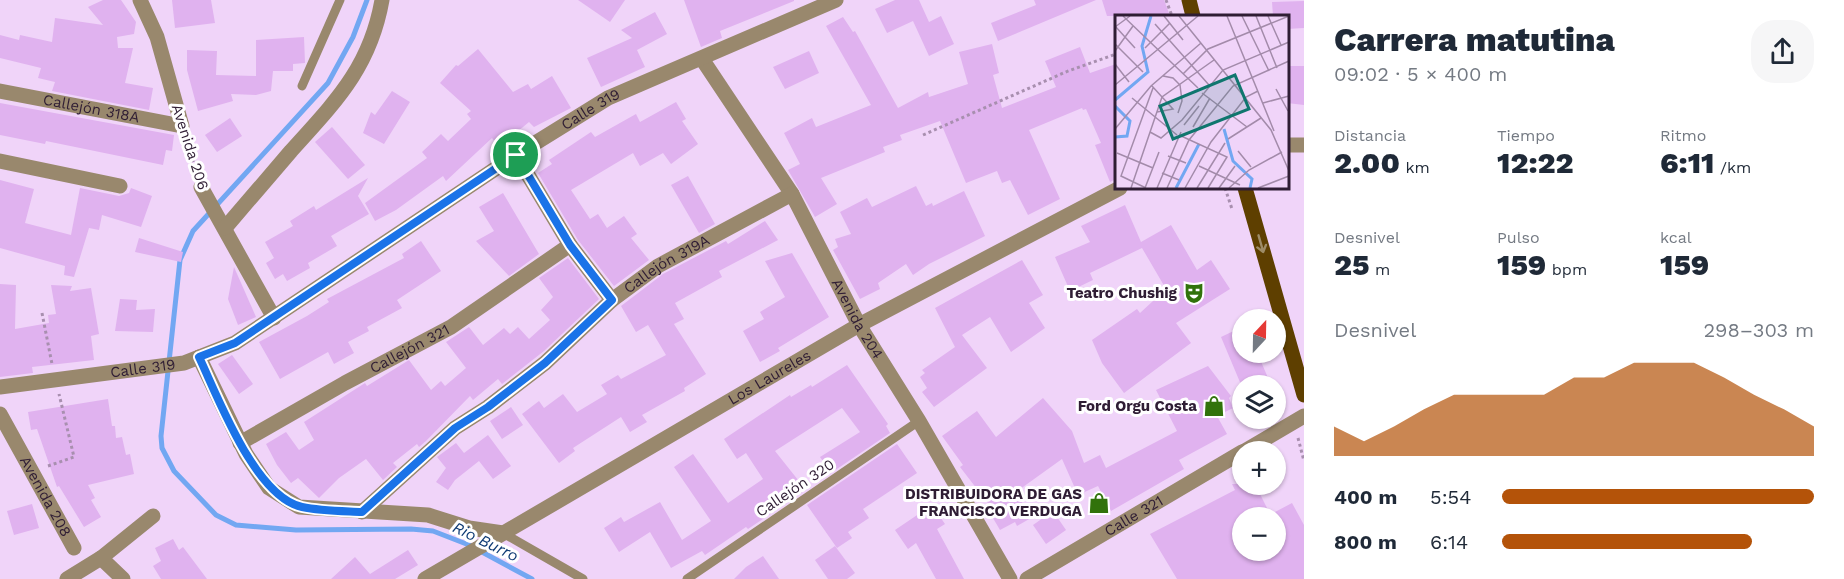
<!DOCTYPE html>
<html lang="es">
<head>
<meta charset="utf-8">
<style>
  :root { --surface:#fff; --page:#f6f6f7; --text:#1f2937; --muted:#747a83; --accent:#b45309 }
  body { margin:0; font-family:"Work Sans",sans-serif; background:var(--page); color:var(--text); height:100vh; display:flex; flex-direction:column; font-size:22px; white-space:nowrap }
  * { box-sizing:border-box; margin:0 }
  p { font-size:20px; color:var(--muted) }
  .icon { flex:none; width:33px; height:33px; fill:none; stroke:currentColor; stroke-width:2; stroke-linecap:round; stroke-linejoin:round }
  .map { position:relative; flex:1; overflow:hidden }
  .sheet { display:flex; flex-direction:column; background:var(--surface); width:540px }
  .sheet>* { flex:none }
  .needle { width:39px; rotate:22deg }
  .fabs { position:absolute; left:1232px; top:309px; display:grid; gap:12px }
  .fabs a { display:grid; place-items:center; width:54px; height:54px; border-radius:50%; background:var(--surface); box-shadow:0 2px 4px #0004; font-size:30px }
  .pin { position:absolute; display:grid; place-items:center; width:51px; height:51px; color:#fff; margin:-26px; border:3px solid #fff; border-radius:50%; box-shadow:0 2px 6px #0007 }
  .round { display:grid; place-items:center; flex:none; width:63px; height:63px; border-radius:24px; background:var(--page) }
  .headline { display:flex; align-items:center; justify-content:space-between; height:102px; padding:0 30px }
  h1 { font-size:33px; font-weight:800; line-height:45px }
  .figures { display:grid; grid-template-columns:repeat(3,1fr); gap:9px; height:102px; padding:6px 30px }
  .figures div { display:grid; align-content:center }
  .figures b { font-size:30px; font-weight:800 }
  .figures small { font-size:16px; font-weight:400 }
  .figures p { font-size:16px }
  .chart { height:168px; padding:12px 30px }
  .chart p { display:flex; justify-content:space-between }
  .chart svg { width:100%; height:108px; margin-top:6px; fill:var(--accent); opacity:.7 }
  ul { padding:0 30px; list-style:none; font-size:20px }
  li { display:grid; grid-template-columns:96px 72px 1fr; align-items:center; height:45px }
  li i { height:15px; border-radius:8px; background:var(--accent) }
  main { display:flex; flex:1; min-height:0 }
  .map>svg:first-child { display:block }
</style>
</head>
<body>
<main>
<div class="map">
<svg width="1304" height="579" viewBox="0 0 1304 579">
  <rect width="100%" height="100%" fill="#f0d4f9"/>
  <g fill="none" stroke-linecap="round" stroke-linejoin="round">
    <!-- stream -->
    <path stroke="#72a7f2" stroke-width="5" d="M367 0 353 37 328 83 193 231 180 260 161 436 162 448 174 471 216 515 236 525 296 530 411 529 433 531 469 545 532 579"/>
  </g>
  <!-- building -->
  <g fill="#e0b2ef">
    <path d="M103 0H121L136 22 134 34 117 37 118 48H133L125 83 153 88 149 110 52 91 55 82 38 78 41 68 0 58V35L19 40 20 35 52 42 55 18 103 25 88 7Z"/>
    <path d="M172 0H211L215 23 175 28Z"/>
    <path d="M578 0H625L610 22Z"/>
    <path d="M684 0H794V1L720 31 722 38 701 47Z"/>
    <path d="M895 0H919L929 22 941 16 954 44 929 56 913 21 887 33 875 9Z"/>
    <path d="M1034 0H1096L998 41 991 23 1036 5Z"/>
    <path d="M1102 0H1164L1170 16H1107Z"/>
    <path d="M1304 1V28L1287 29V16H1273L1272 2Z"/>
    <path d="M655 12 667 34 637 50 645 67 601 87 587 58 632 38 621 30Z"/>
    <path d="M843 17 853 32 855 31 898 108 928 92 929 97 968 84 959 52 992 44 999 73 993 75 1002 108 1056 87 1045 61 1080 47 1090 73 1116 64V179L1110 182 1095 145 1101 143 1086 109 1083 110 1082 108 1029 130 1060 199 1028 215 1010 180 1002 183 997 171 966 183 940 121 900 135 902 140 883 147 885 152 821 178 837 204 815 217 788 170 800 164 784 133 812 118 816 127 871 105 826 26Z"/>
    <path d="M304 37 305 63 293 64V71H273L271 91 256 95 231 94 233 101 198 111 187 70V50L217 51 216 75 256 76V40Z"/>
    <path d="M478 49 513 92 528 84 531 89 552 76 571 108 534 127 529 122 499 147 492 138 446 181 443 176 396 210 375 221 365 203 427 158 422 152 441 134 448 141 471 119 467 114 471 111 440 83 456 65 458 66Z"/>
    <path d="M809 51 819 73 785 89 773 67Z"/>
    <path d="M1287 66H1304V105L1287 103Z"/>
    <path d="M392 91 410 102 384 144 363 133 371 112 375 115Z"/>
    <path d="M676 102 686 119 682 121 698 144 671 164 663 153 640 166 633 153 571 190 590 219 598 214 607 228 624 216 637 234 631 238 649 260 614 286 578 240 538 173 552 164 549 160 591 132 595 137 636 114 640 122Z"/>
    <path d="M0 103 174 135 172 151 166 150 163 165 46 141 45 144 0 135Z"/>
    <path d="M230 118 242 136 217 152 205 135Z"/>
    <path d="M332 127 365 165 348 179 315 142Z"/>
    <path d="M688 176 715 224 699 233 671 185Z"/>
    <path d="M368 178 358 196 369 214 331 236 337 246 308 263 310 268 287 281 283 274 275 279 266 263 274 258 265 242 293 226 290 221 314 206 316 210Z"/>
    <path d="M0 180 34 189 25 223 71 235 80 188 119 196 129 193 131 188 152 196 141 227 102 215 99 230 89 228 74 277 64 275 65 266 0 248Z"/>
    <path d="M916 186 926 206 932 203 933 206 964 191 985 236 929 264 913 275 906 264 878 283 880 289 860 299 833 250 838 247 835 239 851 234 840 212 867 198 872 207Z"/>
    <path d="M503 193 539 254 509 276 476 241 494 231 479 207Z"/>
    <path d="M1125 205 1141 242 1171 225 1197 270 1211 260 1230 289 1176 323 1191 343 1124 393 1102 363 1092 340 1137 309 1140 313 1166 289 1142 248 1090 273 1093 280 1070 291 1055 257 1090 242 1081 226Z"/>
    <path d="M765 221 778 240 719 271 722 277 675 303 684 319 674 324 706 374 684 388 685 391 642 415 647 422 630 432 621 417 573 448 575 451 559 463 522 414 539 401 544 408 563 394 577 412 607 394 601 385 618 375 621 379 666 355 648 325 636 332 621 306 663 274 726 241 728 244Z"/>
    <path d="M139 238 183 252 181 262 135 252Z"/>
    <path d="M421 241 441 271 397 300 402 308 367 327 369 331 348 342 354 353 334 364 328 352 280 379 259 342 307 316 329 302 327 299 404 258 402 254Z"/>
    <path d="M792 253 829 317 778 348 780 351 760 362 743 331 764 319 760 312 785 297 765 261Z"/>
    <path d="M568 258 599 299 544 351 502 384 498 379 473 400 470 396 426 441 419 447 417 444 393 463 397 467 383 480 366 459 339 478 319 498 298 478 291 483 277 465 266 444 286 432 299 450 314 440 304 422 365 383 367 386 409 360 431 390 441 381 445 386 466 368 446 342 469 327 483 345 504 328 510 334 518 327 529 339 550 320 541 310 553 297 539 278Z"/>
    <path d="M1022 260 1043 295 1029 303 1045 328 1011 352 990 317 962 335 987 368 934 407 922 392 927 388 920 377 925 373 922 370 955 347 935 308Z"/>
    <path d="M234 267 256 317 238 325 228 299Z"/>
    <path d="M0 284 16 285 15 329 49 323 48 315 56 314 51 285 72 286 70 291 91 288 99 334 91 336 94 360 32 367 33 373 0 377Z"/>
    <path d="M120 299 137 300 136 310 155 309 153 332 115 331Z"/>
    <path d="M1242 327V352H1257L1268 378 1242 387 1221 337Z"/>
    <path d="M232 355 253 384 239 394 218 364Z"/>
    <path d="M847 365 888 424 886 426 890 433 831 473 820 457 860 432 842 408 775 451 806 490 748 529 746 527 705 555 702 551 671 568 650 532 619 552 604 528 621 517 624 522 660 502 682 540 711 521 674 467 693 454 728 503 763 479 746 453 737 459 724 439 790 395 791 397 811 385 812 387Z"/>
    <path d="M1208 366 1231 396 1229 398 1233 408 1217 416 1227 434 1179 460 1184 469 1111 511 1098 486 1078 495 1062 459 1016 492 1031 518 1017 526 1015 522 1000 530 990 513 994 511 960 467 963 465 942 436 977 411 996 437 1043 398 1072 431 1084 463 1100 455 1106 468 1177 431 1156 390Z"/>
    <path d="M108 399 112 426H115L116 438 122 437 126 455 130 454 134 474 88 485 95 498 91 500 101 517 84 527 59 486 57 487 37 429 31 430 28 412Z"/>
    <path d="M511 407 523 425 502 439 490 421Z"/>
    <path d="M488 435 511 466 493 479 479 461 455 480 448 490 436 482 446 468 437 457 456 443 464 453Z"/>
    <path d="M897 444 917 473 863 509 869 518 848 532 852 538 837 548 807 505Z"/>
    <path d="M1232 484H1255L1272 518H1242V550H1275V512L1292 503 1304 525V579H1177L1150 534 1235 490Z"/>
    <path d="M32 504 39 528 14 535 7 511Z"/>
    <path d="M932 505 945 524 937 529 964 579H936L916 543 908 549 895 530Z"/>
    <path d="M1053 511 1066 530 1046 544 1033 525Z"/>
    <path d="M173 539 179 550 183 547 207 579H161L153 566 161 561 155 548Z"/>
    <path d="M835 546 855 573 847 579H828L815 560Z"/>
    <path d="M408 550 418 565 395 579H331L355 557 370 574Z"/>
    <path d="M763 556 779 579H734L746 567Z"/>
  </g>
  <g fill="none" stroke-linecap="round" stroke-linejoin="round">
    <!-- path -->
    <g stroke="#a88faf" stroke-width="3" stroke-dasharray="3 3" stroke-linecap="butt">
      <path d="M1166 0 1172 16"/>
      <path d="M923 135 1068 71 1116 54"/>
      <path d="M187 142 197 173"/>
      <path d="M1225 188 1232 209"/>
      <path d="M42 313 52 364"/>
      <path d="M1298 438 1304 461"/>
      <path d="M48 466 74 457 59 394"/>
    </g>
    <!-- lane -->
    <g stroke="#99886d" stroke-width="9">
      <path d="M302 86 340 0"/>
      <path d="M503 533 583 579"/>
      <path d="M687 579 919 421"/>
    </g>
    <!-- street -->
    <g stroke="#99886d" stroke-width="15">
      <path id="s1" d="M702 59 792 194 859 325 919 421 1010 579"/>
      <path id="s2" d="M0 91 182 126 157 37 140 0"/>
      <path d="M1288 145H1304"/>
      <path d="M516 155 570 245 612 300"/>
      <path d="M0 161 120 186"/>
      <path d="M201 187 274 318"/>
      <path d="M225 228C247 202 269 177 291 151 335 102 370 68 382 0"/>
      <path d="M199 357 246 454 269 488 299 507 428 515 469 528 503 533"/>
      <path id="s3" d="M0 387 184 363 235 343 516 155 608 98 836 0"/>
      <path id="s4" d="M0 414 74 548"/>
      <path id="s5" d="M240 443 345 383 451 327 570 245"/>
      <path d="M1243 452 1304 416"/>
      <path id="s6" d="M362 512 455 428 488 407 545 363 612 300 658 266 792 194"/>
      <path d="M101 558 123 579"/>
      <path d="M67 579 101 558 153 516"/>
      <path id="s7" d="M425 579 859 325 1120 188"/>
      <path id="s8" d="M1027 579 1242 452"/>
    </g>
    <!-- primary -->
    <g stroke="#5e3f00" stroke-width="15">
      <path d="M1189 0 1193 16"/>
      <path d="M1245 188 1304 395"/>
    </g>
  </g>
  <!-- one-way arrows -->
  <defs><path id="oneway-shaft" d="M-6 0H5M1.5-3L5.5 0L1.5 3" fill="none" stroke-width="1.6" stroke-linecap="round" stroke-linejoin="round" transform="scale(1.5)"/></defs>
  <use stroke="#9e8c66" href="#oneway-shaft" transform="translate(1261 244) rotate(74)"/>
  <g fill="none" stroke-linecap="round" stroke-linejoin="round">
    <defs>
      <path id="route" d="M516 155 570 245 612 300 545 363 488 407 455 428 362 512C342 511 321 511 302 507 255 497 218 397 199 357L235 343Z"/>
    </defs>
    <!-- route casing -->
    <use href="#route" stroke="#fff" stroke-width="12"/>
    <!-- route -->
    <use href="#route" stroke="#1a73e8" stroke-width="8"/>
  </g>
  <!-- icons -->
  <defs>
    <symbol id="theatre-bare" viewBox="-9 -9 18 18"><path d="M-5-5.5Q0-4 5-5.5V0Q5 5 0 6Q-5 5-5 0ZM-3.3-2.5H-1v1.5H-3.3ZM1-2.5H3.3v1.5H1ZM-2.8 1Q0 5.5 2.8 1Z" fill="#31720b" stroke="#fff" stroke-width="2.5" paint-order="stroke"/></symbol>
    <symbol id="shop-bare" viewBox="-9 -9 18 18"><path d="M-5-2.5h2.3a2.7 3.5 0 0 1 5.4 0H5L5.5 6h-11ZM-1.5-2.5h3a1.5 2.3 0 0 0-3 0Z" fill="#31720b" stroke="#fff" stroke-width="2.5" paint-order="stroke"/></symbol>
  </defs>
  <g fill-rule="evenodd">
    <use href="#theatre-bare" x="1179" y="278" width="30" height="30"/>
    <use href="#shop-bare" x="1199" y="391" width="30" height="30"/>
    <use href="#shop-bare" x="1084" y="488" width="30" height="30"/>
  </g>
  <g text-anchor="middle" stroke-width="6" stroke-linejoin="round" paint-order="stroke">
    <!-- street labels -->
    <g font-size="15" fill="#2f1d34" stroke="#fff">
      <text dy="5" stroke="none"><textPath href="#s2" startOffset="93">Callejón 318A</textPath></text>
      <text dy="5" stroke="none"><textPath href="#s3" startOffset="666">Calle 319</textPath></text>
      <text transform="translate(190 147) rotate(72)" y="5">Avenida 206</text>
      <text dy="5" stroke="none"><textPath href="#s6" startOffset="394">Callejón 319A</textPath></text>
      <text dy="5" stroke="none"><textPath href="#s1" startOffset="303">Avenida 204</textPath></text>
      <text dy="5" stroke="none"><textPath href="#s5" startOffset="194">Callejón 321</textPath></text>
      <text dy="5" stroke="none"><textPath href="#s3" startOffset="144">Calle 319</textPath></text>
      <text dy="5" stroke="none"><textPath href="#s7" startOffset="399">Los Laureles</textPath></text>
      <text transform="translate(795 488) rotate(-34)" y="5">Callejón 320</text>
      <text dy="5" stroke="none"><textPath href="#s4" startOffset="94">Avenida 208</textPath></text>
      <text dy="5" stroke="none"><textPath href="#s8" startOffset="124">Calle 321</textPath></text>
    </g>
    <!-- poi labels -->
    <g font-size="15" font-weight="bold" fill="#2f1d34" stroke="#fff" text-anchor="end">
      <text x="1177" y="298">Teatro Chushig</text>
      <text x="1197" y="411">Ford Orgu Costa</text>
      <text x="1082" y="499">DISTRIBUIDORA DE GAS<tspan x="1082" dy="17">FRANCISCO VERDUGA</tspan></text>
    </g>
    <!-- water labels -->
    <g font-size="16" font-style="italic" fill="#0e3a74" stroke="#fff">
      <text transform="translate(486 541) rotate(26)" y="6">Rio Burro</text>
    </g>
  </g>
  <!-- overview -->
  <g transform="translate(1115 15)">
    <rect width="174" height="174" fill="#f0d4f9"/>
    <path fill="none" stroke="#72a7f2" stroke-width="3" d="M0 85 33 57 27 31 36 1M0 91 15 106 12 121 0 122M109 114 118 146 137 164 135 173M61 173 84 129"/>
    <path fill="none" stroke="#a38baa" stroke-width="1.5" d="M8 1 83 73M49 1 68 25M64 1 156 115 174 156M112 1 159 116M127 1 154 56M141 1 162 53M153 1 166 30M40 9 94 70M0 11 20 33M0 12 15 1M0 29 28 57M30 33 55 8M0 36 18 11M0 49 14 67M68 59 93 34 174 1M48 61 58 63 65 70 67 86 63 98M0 70 83 1M37 71 58 94 42 97M161 74 173 96M87 78 132 112M17 83 62 120M148 88 174 81M69 110 84 91M78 112 95 83M0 114 36 71 86 28M35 117 46 123 67 105 108 55 174 27M64 120 112 142 93 173M113 124 146 103M123 136 136 152M2 138 38 153M53 141 71 148M84 151 125 170M47 158 64 165M16 173 47 82 99 45M30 173 44 137M31 173 6 161 38 73M42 173 66 117M52 173 74 125 118 71 174 46M70 173 96 127 131 82 143 76M82 173 110 128M104 173 120 151M114 173 134 155 167 137M143 173 174 161"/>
    <path fill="#0f766e" fill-opacity="0.15" stroke="#0f766e" stroke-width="3" d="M120 60 134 94 58 124 45 91Z"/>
    <rect width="174" height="174" fill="none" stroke="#2f1d34" stroke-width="3"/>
  </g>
</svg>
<div class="fabs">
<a><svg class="needle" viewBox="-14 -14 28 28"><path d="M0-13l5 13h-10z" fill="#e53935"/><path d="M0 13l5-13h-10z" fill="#747a83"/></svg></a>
<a><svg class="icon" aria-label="layers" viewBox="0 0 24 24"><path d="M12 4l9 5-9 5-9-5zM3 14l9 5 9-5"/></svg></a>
<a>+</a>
<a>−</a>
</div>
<div class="pin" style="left:516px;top:155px;background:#1e9e55"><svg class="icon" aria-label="arrive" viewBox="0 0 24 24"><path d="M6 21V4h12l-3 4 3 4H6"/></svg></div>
</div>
<section class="sheet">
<div class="headline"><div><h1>Carrera matutina</h1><p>09:02 · 5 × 400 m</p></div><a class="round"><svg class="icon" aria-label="share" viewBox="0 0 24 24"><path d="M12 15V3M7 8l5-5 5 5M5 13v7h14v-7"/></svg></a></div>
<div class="figures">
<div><p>Distancia</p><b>2.00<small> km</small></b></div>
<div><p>Tiempo</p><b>12:22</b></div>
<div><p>Ritmo</p><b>6:11<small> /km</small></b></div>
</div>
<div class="figures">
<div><p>Desnivel</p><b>25<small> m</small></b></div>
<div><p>Pulso</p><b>159<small> bpm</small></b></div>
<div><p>kcal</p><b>159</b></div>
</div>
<div class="chart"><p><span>Desnivel</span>298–303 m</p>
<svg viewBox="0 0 160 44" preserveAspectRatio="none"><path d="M0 44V32L10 38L20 32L30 25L40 19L50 19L60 19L70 19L80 12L90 12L100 6L110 6L120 6L130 12L140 19L150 25L160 32V44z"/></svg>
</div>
<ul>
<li><b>400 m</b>5:54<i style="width:100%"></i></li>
<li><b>800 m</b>6:14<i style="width:80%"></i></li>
</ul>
</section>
</main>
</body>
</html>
